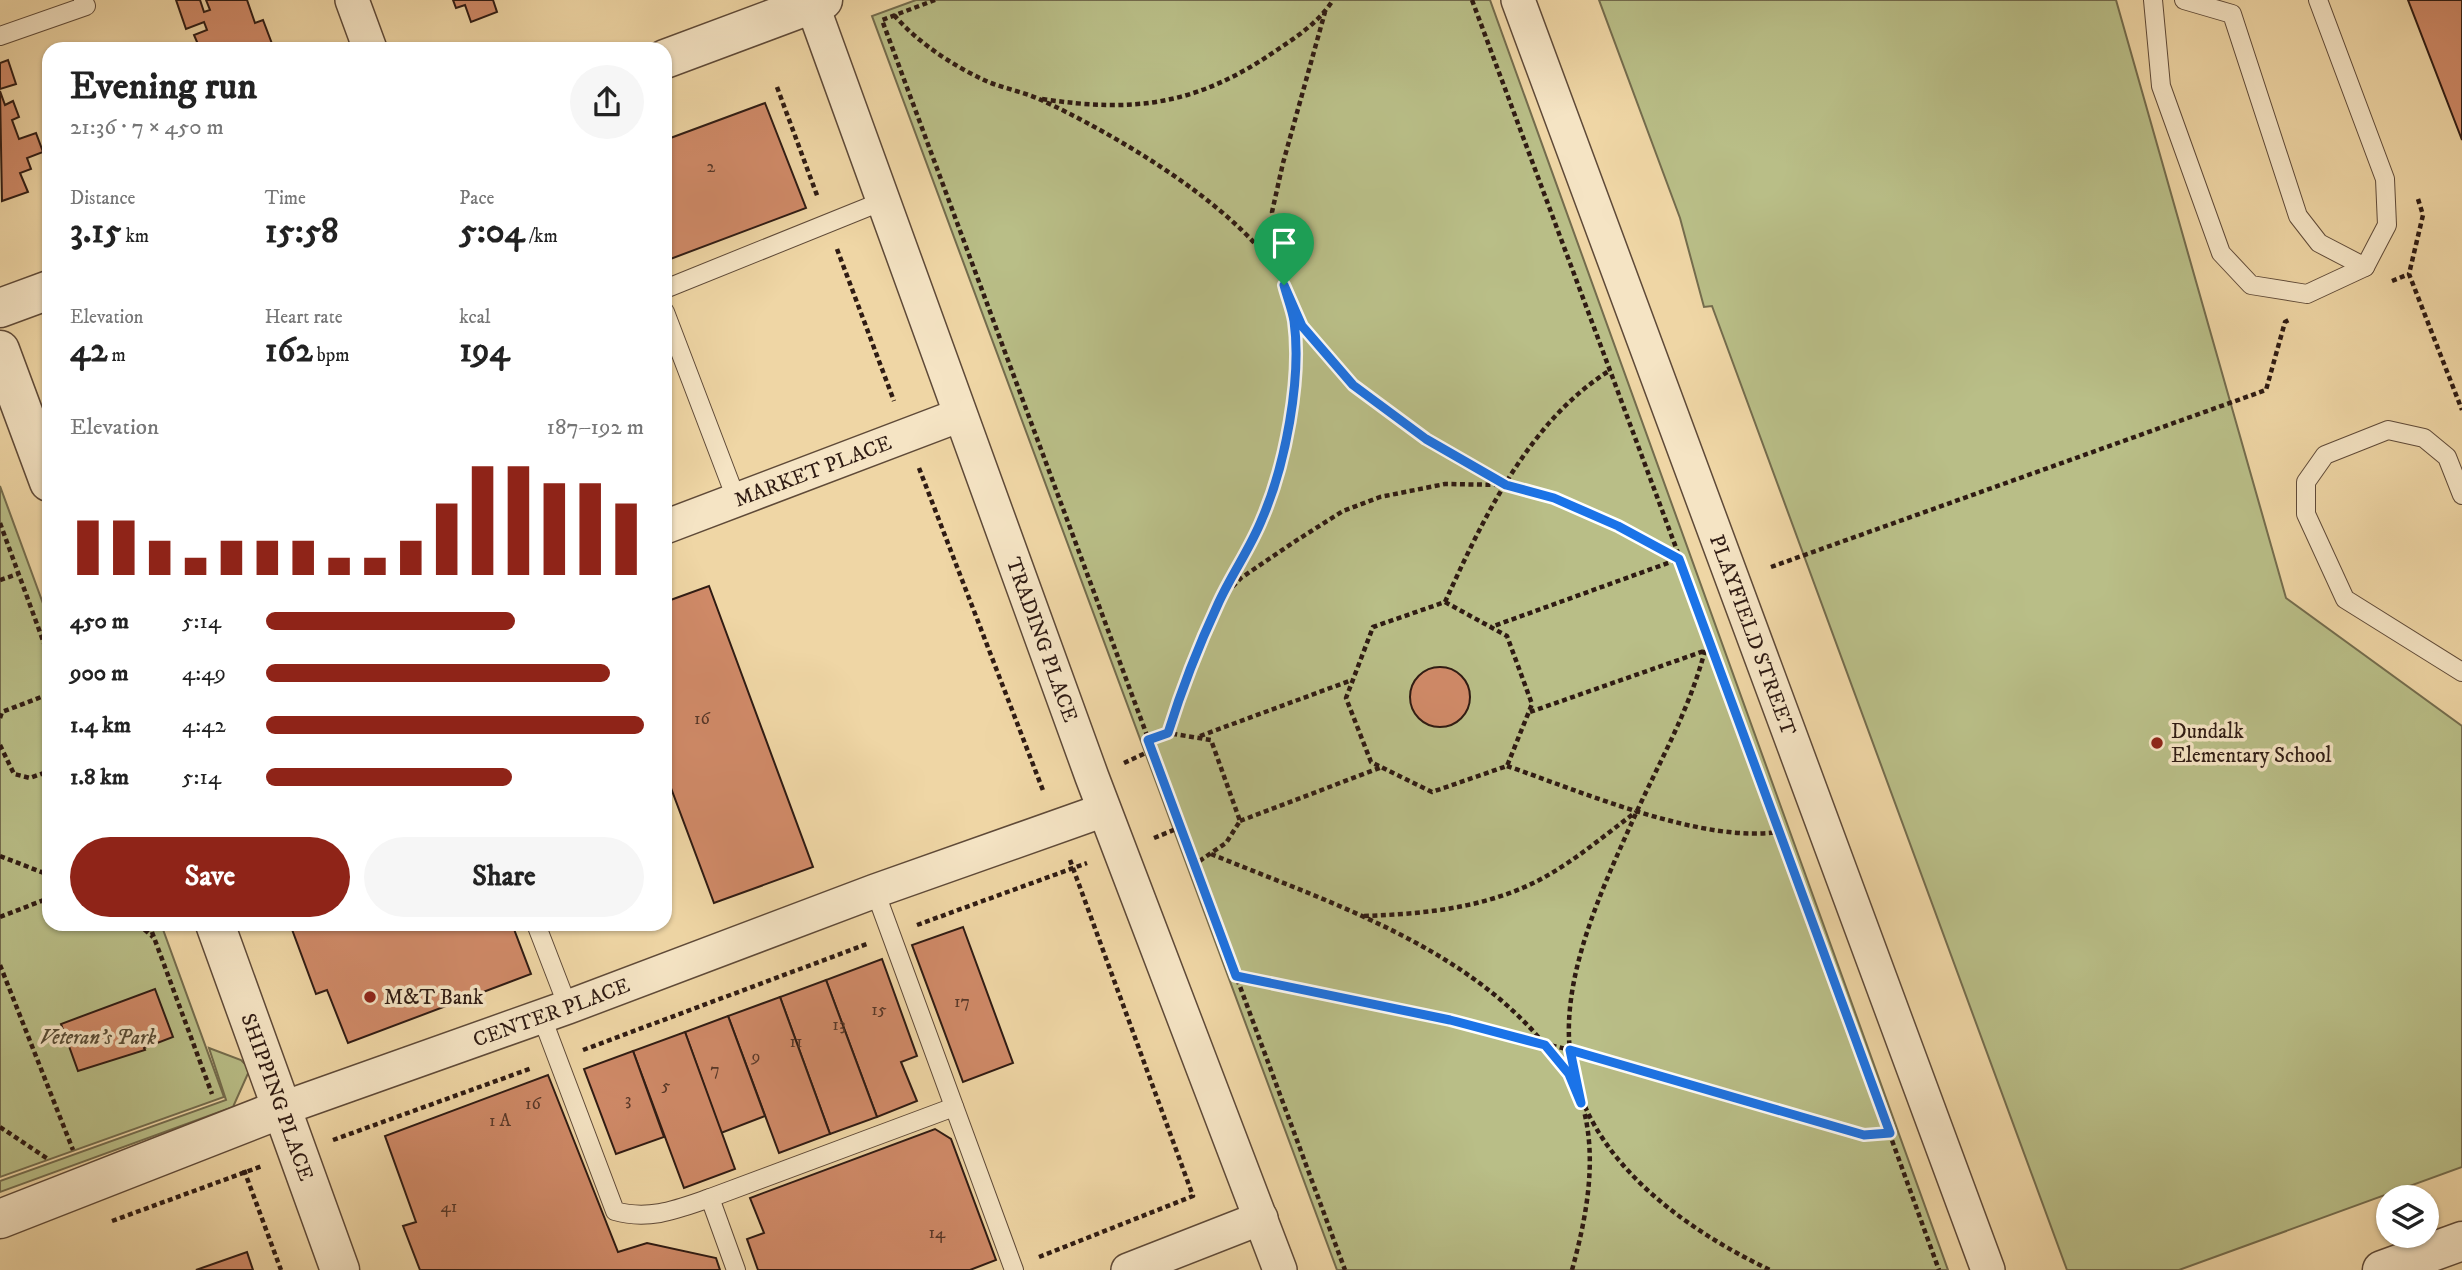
<!DOCTYPE html>
<html lang="en">
<head>
<meta charset="utf-8">
<style>
  :root { --surface:#fff; --page:#f6f6f6; --text:#222; --muted:#767676; --accent:#8f2418 }
  body { margin:0; font-family:"IM FELL DW Pica",serif; background:var(--page); color:var(--text); height:100vh; display:flex; flex-direction:column; font-size:26px; white-space:nowrap }
  * { box-sizing:border-box; margin:0 }
  p { font-size:23px; color:var(--muted) }
  .icon { flex:none; width:38px; height:38px; fill:none; stroke:currentColor; stroke-width:2; stroke-linecap:round; stroke-linejoin:round }
  .map { position:relative; flex:1; overflow:hidden }
  .panel { position:absolute; left:42px; top:42px; width:630px; height:889px; display:flex; flex-direction:column; background:var(--surface); border-radius:21px; box-shadow:0 2px 5px #0004 }
  .panel>* { flex:none }
  .buttons { position:absolute; left:2376px; top:1185px; display:grid; gap:14px }
  .buttons a { display:grid; place-items:center; width:63px; height:63px; border-radius:50%; background:var(--surface); box-shadow:0 2px 5px #0004; font-size:35px }
  .pin { position:absolute; display:grid; place-items:center; width:60px; height:60px; color:#fff; margin:-72px -30px; border-radius:50% 50% 50% 0; rotate:-45deg; box-shadow:0 0 7px #0007 }
  .pin .icon { rotate:45deg }
  .round { display:grid; place-items:center; flex:none; width:74px; height:74px; border-radius:37px; background:var(--page) }
  .headline { display:flex; align-items:center; justify-content:space-between; height:119px; padding:0 28px }
  h1 { font-size:38px; font-weight:700; line-height:52px }
  .metrics { display:grid; grid-template-columns:repeat(3,1fr); gap:10px; height:119px; padding:7px 28px }
  .metrics div { display:grid; align-content:center }
  .metrics b { font-size:35px; font-weight:700 }
  .metrics small { font-size:19px; font-weight:400 }
  .metrics p { font-size:19px }
  .chart { height:196px; padding:14px 28px }
  .chart p { display:flex; justify-content:space-between }
  .chart svg { width:100%; height:126px; margin-top:7px; stroke:var(--accent); stroke-width:6 }
  .action { display:flex; gap:14px; margin-top:auto; padding:14px 28px }
  .action a { flex:1; height:80px; border-radius:42px; background:var(--accent); color:#fff; font-size:28px; font-weight:700; line-height:80px; text-align:center }
  .action a+a { background:var(--page); color:var(--text) }
  ul { padding:0 28px; list-style:none; font-size:23px }
  li { display:grid; grid-template-columns:112px 84px 1fr; align-items:center; height:52px }
  li i { height:18px; border-radius:9px; background:var(--accent) }
  .map>svg:first-child { display:block }
</style>
</head>
<body>
<div class="map">
<svg width="2462" height="1270" viewBox="0 0 2462 1270">
  <rect width="100%" height="100%" fill="#efd6a5"/>
  <filter id="stains"><feTurbulence type="fractalNoise" baseFrequency=".00286" numOctaves="4"/><feColorMatrix values="0 0 0 0 .2 0 0 0 0 .09 0 0 0 0 .02 0 0 0 .5 -.17"/></filter>
  <radialGradient id="worn" r=".72"><stop offset=".6" stop-color="#630" stop-opacity="0"/><stop offset="1" stop-color="#630" stop-opacity=".3"/></radialGradient>
  <!-- green -->
  <g fill="#b9be87" stroke="#746c4d" stroke-width="2">
    <path d="M916 0H1490L1948 1270H1337L872 16Z"/>
    <path d="M1599 0H2116L2286 598 2462 726V1167L2179 1270H2067L1712 306 1704 307 1680 218Z"/>
    <path d="M0 486 49 620V924H161L224 1097 0 1177Z"/>
    <path d="M209 1048 241 1060 250 1069 233 1107 0 1192V1181L226 1100Z"/>
  </g>
  <!-- building -->
  <g fill="#d08a68" stroke="#2f1b13" stroke-width="2">
    <path d="M176 0H200L204 12 210 10 206 0H247L255 23 263 20 274 49H200L194 35 207 30 204 22 186 29Z"/>
    <path d="M453 0H493L497 12 471 22 465 5 456 8Z"/>
    <path d="M2408 0H2462V140Z"/>
    <path d="M8 60 16 84 0 89V63Z"/>
    <path d="M0 91 5 105 13 101 19 117 12 120 19 139 36 133 43 152 27 158 31 169 20 173 28 192 2 201Z"/>
    <path d="M765 103 806 208 665 261V140Z"/>
    <path d="M709 586 813 867 714 903 665 772V602Z"/>
    <circle cx="1440" cy="697" r="30"/>
    <path d="M290 924H512L531 974 348 1043 327 990 316 994Z"/>
    <path d="M963 927 1013 1063 963 1082 912 945Z"/>
    <path d="M882 959 917 1056 901 1062 917 1101 877 1117 826 980Z"/>
    <path d="M826 980 877 1117 830 1134 780 997Z"/>
    <path d="M155 989 173 1037 144 1048 145 1050 78 1071 61 1024Z"/>
    <path d="M780 997 830 1134 779 1153 728 1016Z"/>
    <path d="M728 1016 765 1116 721 1133 685 1032Z"/>
    <path d="M685 1032 735 1169 684 1188 633 1051Z"/>
    <path d="M633 1051 664 1137 616 1154 584 1069Z"/>
    <path d="M548 1075 618 1252 647 1243 716 1258 720 1270H420L403 1226 416 1222 385 1136Z"/>
    <path d="M935 1129 951 1139 996 1260 970 1270H758L747 1239 764 1233 750 1198Z"/>
    <path d="M247 1252 253 1270H196Z"/>
  </g>
  <g fill="none" stroke-linecap="round" stroke-linejoin="round">
    <defs>
      <g id="service">
        <path d="M2153 0 2161 86 2221 253 2251 285 2307 294 2365 267 2387 225 2385 179 2318 0"/>
        <path d="M2184 0 2232 14 2298 216 2319 243 2365 267"/>
        <path d="M0 36 86 6 83 0"/>
        <path d="M665 289 883 201"/>
        <path d="M665 312 737 501"/>
        <path d="M2462 495 2447 457 2424 438 2388 430 2325 455 2306 482V514L2345 599 2462 672"/>
        <path d="M875 891 1014 1270"/>
        <path d="M536 924 568 1007"/>
        <path d="M541 1015 615 1211C649 1221 678 1209 710 1198L736 1270"/>
        <path d="M710 1198 954 1107"/>
      </g>
      <g id="minor">
        <path d="M352 0 370 49"/>
        <path id="s1" d="M1518 0 1988 1270"/>
        <path id="s2" d="M812 4 1092 777 1280 1270"/>
        <path id="s3" d="M665 527 960 415"/>
        <path id="s4" d="M281 1109 568 1007 875 891 1104 810"/>
        <path d="M1128 1270 1261 1218"/>
      </g>
      <g id="tertiary">
        <path d="M665 59 823 0"/>
        <path d="M0 308 49 290"/>
        <path d="M0 350 49 482"/>
        <path id="s5" d="M215 924 340 1270"/>
        <path d="M0 1219 281 1109"/>
        <path d="M2382 1270 2462 1241"/>
      </g>
    </defs>
    <!-- service casing -->
    <use href="#service" stroke="#5f4a38" stroke-width="20"/>
    <!-- minor casing -->
    <use href="#minor" stroke="#5f4a38" stroke-width="36"/>
    <!-- tertiary casing -->
    <use href="#tertiary" stroke="#5f4a38" stroke-width="41"/>
    <!-- path -->
    <g stroke="#2f1b13" stroke-width="4.5" stroke-dasharray="5 3.5" stroke-linecap="butt">
      <path d="M935 0 882 20 1345 1270"/>
      <path d="M1472 0 1713 647 1939 1270"/>
      <path d="M894 15C917 42 952 65 984 80 1001 88 1021 91 1039 99 1110 131 1253 214 1284 286 1310 347 1287 459 1263 519 1252 545 1236 569 1223 594"/>
      <path d="M777 87 818 198"/>
      <path d="M1042 99C1136 113 1197 105 1277 50 1298 36 1320 21 1333 0"/>
      <path d="M2418 199 2423 215 2409 274 2462 410"/>
      <path d="M837 249 894 401"/>
      <path d="M1283 280 1272 212 1283 163 1325 12"/>
      <path d="M2392 281 2409 274"/>
      <path d="M1291 301C1332 390 1423 436 1503 484"/>
      <path d="M919 468 1044 793"/>
      <path d="M0 523 49 657"/>
      <path d="M1771 567 2266 390 2285 322 2289 320"/>
      <path d="M0 580 18 574"/>
      <path d="M1445 602 1507 636 1532 704 1507 766 1432 792 1371 762 1346 698 1373 627Z"/>
      <path d="M1445 602C1483 519 1529 421 1609 371"/>
      <path d="M1705 650C1690 708 1662 757 1637 811 1607 878 1566 963 1569 1038 1573 1150 1678 1226 1770 1270"/>
      <path d="M1530 712 1707 650"/>
      <path d="M0 718 2 712 49 694"/>
      <path d="M1168 733 1185 676 1219 601 1241 578 1294 542 1343 511 1380 497 1445 484 1506 485 1554 498 1618 526 1679 559 1491 627"/>
      <path d="M1200 736 1352 680"/>
      <path d="M1148 740 1168 733 1211 740 1240 821 1226 843 1195 864"/>
      <path d="M0 745 14 774 30 778 49 771"/>
      <path d="M1124 763 1152 750"/>
      <path d="M1507 766C1580 791 1707 846 1783 831"/>
      <path d="M1240 821 1382 767"/>
      <path d="M1154 838 1181 827"/>
      <path d="M1211 854C1328 902 1464 945 1546 1046 1557 1060 1568 1073 1576 1090"/>
      <path d="M0 856 49 875"/>
      <path d="M1364 916C1424 914 1488 908 1543 878 1576 860 1606 834 1636 812"/>
      <path d="M0 917 49 898"/>
      <path d="M138 924 153 937"/>
      <path d="M149 924 212 1094"/>
      <path d="M917 925 1087 863"/>
      <path d="M0 965 73 1150"/>
      <path d="M1236 976 1450 1020 1570 1050 1864 1135 1890 1133"/>
      <path d="M583 1050 867 944"/>
      <path d="M0 1127 48 1159"/>
      <path d="M333 1140 532 1068"/>
      <path d="M244 1170 281 1270"/>
      <path d="M112 1221 262 1166"/>
      <path d="M1039 1257 1193 1196 1070 860"/>
      <path d="M1572 1270C1586 1219 1597 1163 1584 1111"/>
    </g>
    <!-- service -->
    <use href="#service" stroke="#f5e4c4" stroke-width="18"/>
    <!-- minor -->
    <use href="#minor" stroke="#f5e4c4" stroke-width="33"/>
    <!-- tertiary -->
    <use href="#tertiary" stroke="#f5e4c4" stroke-width="38"/>
  </g>
  <g fill="none" stroke-linecap="round" stroke-linejoin="round">
    <defs>
      <path id="route" d="M1284 285 1302 326 1353 385 1426 439 1506 485 1554 498 1618 526 1679 559 1890 1133 1864 1135 1570 1050 1581 1103 1569 1074 1545 1045 1450 1020 1236 976 1148 740 1168 733C1182 688 1198 647 1218 604 1231 575 1250 549 1262 519 1285 466 1302 379 1294 321 1292 309 1287 297 1284 285Z"/>
    </defs>
    <!-- route casing -->
    <use href="#route" stroke="#fff" stroke-width="14"/>
    <!-- route -->
    <use href="#route" stroke="#1a73e8" stroke-width="9"/>
  </g>
  <!-- markers -->
  <g fill="#8f2418" stroke="#f5e4c4" stroke-width="2.5">
    <circle cx="2157" cy="743" r="7"/>
    <circle cx="370" cy="997" r="7"/>
  </g>
  <g text-anchor="middle" stroke-width="7" stroke-linejoin="round" paint-order="stroke">
    <!-- number labels -->
    <g font-size="18" fill="#573728">
      <text x="711" y="172">2</text>
      <text x="702" y="724">16</text>
      <text x="962" y="1007">17</text>
      <text x="879" y="1015">15</text>
      <text x="839" y="1030">13</text>
      <text x="796" y="1047">11</text>
      <text x="756" y="1062">9</text>
      <text x="715" y="1075">7</text>
      <text x="666" y="1091">5</text>
      <text x="628" y="1105">3</text>
      <text x="533" y="1109">16</text>
      <text x="500" y="1126">1 A</text>
      <text x="449" y="1212">41</text>
      <text x="937" y="1238">14</text>
    </g>
    <!-- street labels -->
    <g font-size="21" fill="#2f1b13" stroke="#f5e4c4">
      <text dy="7" stroke="none"><textPath href="#s3" startOffset="158">MARKET PLACE</textPath></text>
      <text dy="7" stroke="none"><textPath href="#s1" startOffset="677">PLAYFIELD STREET</textPath></text>
      <text dy="7" stroke="none"><textPath href="#s2" startOffset="676">TRADING PLACE</textPath></text>
      <text dy="7" stroke="none"><textPath href="#s4" startOffset="287">CENTER PLACE</textPath></text>
      <text dy="7" stroke="none"><textPath href="#s5" startOffset="184">SHIPPING PLACE</textPath></text>
    </g>
    <!-- poi labels -->
    <g font-size="21" fill="#2f1b13" stroke="#f5e4c4" text-anchor="start">
      <text x="2171" y="738">Dundalk<tspan x="2171" dy="24">Elementary School</tspan></text>
      <text x="384" y="1004">M&amp;T Bank</text>
    </g>
    <!-- park labels -->
    <g font-size="21" font-style="italic" fill="#584c36" stroke="#f5e4c4">
      <text x="98" y="1044">Veteran's Park</text>
    </g>
  </g>
  <rect width="100%" height="100%" filter="url(#stains)"/>
  <rect width="100%" height="100%" fill="url(#worn)"/>
</svg>
<div class="buttons">
<a><svg class="icon" aria-label="layers" viewBox="0 0 24 24"><path d="M12 4l9 5-9 5-9-5zM3 14l9 5 9-5"/></svg></a>
</div>
<div class="pin" style="left:1284px;top:285px;background:#1e9e55"><svg class="icon" aria-label="arrive" viewBox="0 0 24 24"><path d="M6 21V4h12l-3 4 3 4H6"/></svg></div>
<section class="panel">
<div class="headline"><div><h1>Evening run</h1><p>21:36 · 7 × 450 m</p></div><a class="round"><svg class="icon" aria-label="share" viewBox="0 0 24 24"><path d="M12 15V3M7 8l5-5 5 5M5 13v7h14v-7"/></svg></a></div>
<div class="metrics">
<div><p>Distance</p><b>3.15<small> km</small></b></div>
<div><p>Time</p><b>15:58</b></div>
<div><p>Pace</p><b>5:04<small> /km</small></b></div>
</div>
<div class="metrics">
<div><p>Elevation</p><b>42<small> m</small></b></div>
<div><p>Heart rate</p><b>162<small> bpm</small></b></div>
<div><p>kcal</p><b>194</b></div>
</div>
<div class="chart"><p><span>Elevation</span>187–192 m</p>
<svg viewBox="0 0 160 44" preserveAspectRatio="none"><path d="M5 44V25M15 44V25M25 44V32M35 44V38M45 44V32M55 44V32M65 44V32M75 44V38M85 44V38M95 44V32M105 44V19M115 44V6M125 44V6M135 44V12M145 44V12M155 44V19"/></svg>
</div>
<ul>
<li><b>450 m</b>5:14<i style="width:66%"></i></li>
<li><b>900 m</b>4:49<i style="width:91%"></i></li>
<li><b>1.4 km</b>4:42<i style="width:100%"></i></li>
<li><b>1.8 km</b>5:14<i style="width:65%"></i></li>
</ul>
<div class="action"><a>Save</a><a>Share</a></div>
</section>
</div>
</body>
</html>
